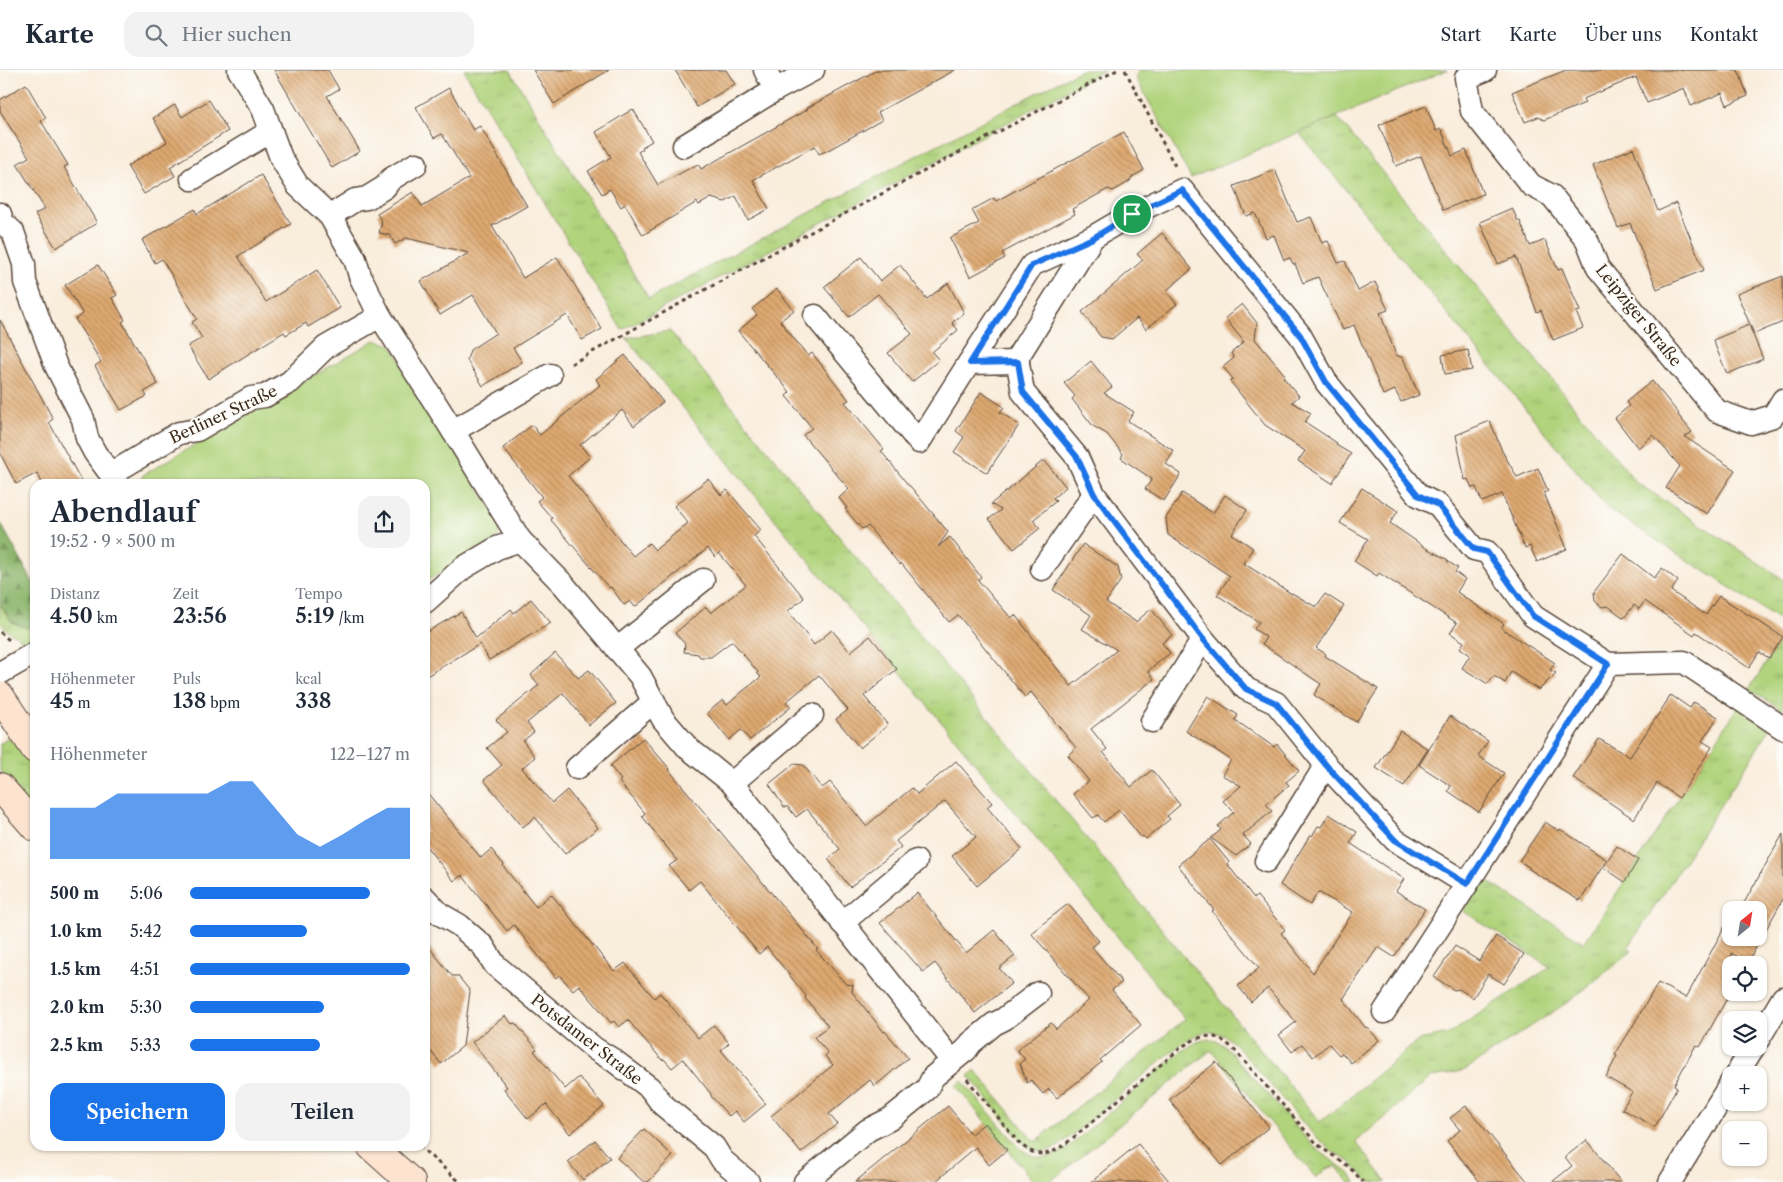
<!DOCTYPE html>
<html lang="de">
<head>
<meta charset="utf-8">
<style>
  :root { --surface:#fff; --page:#f2f2f3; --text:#1f2937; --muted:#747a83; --line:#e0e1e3; --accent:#1a73e8 }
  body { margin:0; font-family:"Libre Caslon Text",serif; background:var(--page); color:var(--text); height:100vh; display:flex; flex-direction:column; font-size:19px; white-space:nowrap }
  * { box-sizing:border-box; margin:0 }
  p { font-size:16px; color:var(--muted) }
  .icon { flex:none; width:28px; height:28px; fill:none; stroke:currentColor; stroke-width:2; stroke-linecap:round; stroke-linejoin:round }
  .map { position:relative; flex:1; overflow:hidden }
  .side { position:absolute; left:30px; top:409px; width:400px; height:672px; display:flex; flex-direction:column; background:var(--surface); border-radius:15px; box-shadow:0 1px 4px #0004 }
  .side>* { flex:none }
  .needle { width:32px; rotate:30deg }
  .controls { position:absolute; left:1722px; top:831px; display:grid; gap:10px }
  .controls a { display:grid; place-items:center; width:45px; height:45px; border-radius:10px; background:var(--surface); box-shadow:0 1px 4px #0004; font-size:25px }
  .pin { position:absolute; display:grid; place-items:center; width:42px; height:42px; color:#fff; margin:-21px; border:2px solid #fff; border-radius:50%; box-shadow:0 1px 5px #0007 }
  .round { display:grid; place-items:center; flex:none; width:52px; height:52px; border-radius:15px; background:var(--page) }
  .head { display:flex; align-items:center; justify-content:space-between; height:85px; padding:0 20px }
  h1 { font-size:28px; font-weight:600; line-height:38px }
  .stats { display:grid; grid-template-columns:repeat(3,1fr); gap:8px; height:85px; padding:5px 20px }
  .stats div { display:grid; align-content:center }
  .stats b { font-size:21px; font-weight:600 }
  .stats small { font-size:14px; font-weight:400 }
  .stats p { font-size:14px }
  .chart { height:140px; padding:10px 20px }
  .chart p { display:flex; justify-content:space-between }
  .chart svg { width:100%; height:90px; margin-top:5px; fill:var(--accent); opacity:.7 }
  .action { display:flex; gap:10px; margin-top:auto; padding:10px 20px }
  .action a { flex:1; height:58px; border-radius:15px; background:var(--accent); color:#fff; font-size:20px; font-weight:600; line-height:58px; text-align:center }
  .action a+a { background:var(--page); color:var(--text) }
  ul { padding:0 20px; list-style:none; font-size:16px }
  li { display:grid; grid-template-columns:80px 60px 1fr; align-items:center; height:38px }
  li i { height:12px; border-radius:6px; background:var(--accent) }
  header { display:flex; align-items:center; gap:30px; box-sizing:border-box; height:70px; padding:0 25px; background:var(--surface); border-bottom:1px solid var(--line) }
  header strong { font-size:24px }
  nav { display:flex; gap:28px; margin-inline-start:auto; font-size:18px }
  .search { width:350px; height:45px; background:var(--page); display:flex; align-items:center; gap:12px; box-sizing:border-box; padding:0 18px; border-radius:15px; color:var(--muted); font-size:19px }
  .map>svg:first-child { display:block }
</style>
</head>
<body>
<header>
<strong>Karte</strong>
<div class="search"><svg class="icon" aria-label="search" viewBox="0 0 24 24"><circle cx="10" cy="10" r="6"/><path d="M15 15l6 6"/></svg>Hier suchen</div>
<nav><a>Start</a><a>Karte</a><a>Über uns</a><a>Kontakt</a></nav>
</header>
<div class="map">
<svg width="1783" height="1112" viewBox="0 0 1783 1112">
  <defs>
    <pattern id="grass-tufts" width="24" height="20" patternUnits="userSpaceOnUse" patternTransform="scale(1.25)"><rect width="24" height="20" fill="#b0d37c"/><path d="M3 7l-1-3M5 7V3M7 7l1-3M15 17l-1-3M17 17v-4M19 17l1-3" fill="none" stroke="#98b56b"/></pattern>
    <pattern id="forest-firs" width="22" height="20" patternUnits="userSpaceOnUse" patternTransform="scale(1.25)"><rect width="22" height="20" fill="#8cb56c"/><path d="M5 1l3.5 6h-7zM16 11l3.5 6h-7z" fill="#749358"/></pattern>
    <pattern id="building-back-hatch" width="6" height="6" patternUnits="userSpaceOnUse" patternTransform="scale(1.25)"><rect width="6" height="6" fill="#dea971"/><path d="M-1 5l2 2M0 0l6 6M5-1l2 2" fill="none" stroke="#b58a5c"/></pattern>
  </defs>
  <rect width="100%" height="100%" fill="#fdfcf7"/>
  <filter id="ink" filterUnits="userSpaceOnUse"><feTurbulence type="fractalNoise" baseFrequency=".02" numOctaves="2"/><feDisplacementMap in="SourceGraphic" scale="10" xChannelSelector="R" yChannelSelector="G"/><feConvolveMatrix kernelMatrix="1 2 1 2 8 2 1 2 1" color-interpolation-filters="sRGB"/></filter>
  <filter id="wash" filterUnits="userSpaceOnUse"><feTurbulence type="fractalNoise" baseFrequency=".0096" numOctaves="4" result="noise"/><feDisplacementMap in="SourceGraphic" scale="20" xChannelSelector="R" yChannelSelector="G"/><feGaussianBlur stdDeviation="1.12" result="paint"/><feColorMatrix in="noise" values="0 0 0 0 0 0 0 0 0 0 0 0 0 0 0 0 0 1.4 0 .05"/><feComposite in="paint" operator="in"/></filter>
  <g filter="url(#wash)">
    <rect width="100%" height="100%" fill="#f9eddc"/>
    <!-- grass -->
    <g fill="url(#grass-tufts)" stroke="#767e4d">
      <path d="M464 0H510L649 229 910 89 1081 0H1105L622 260Z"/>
      <path d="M1337 47 1636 412 1783 509V552L1607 438 1299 63Z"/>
      <path d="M670 261 1320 1052 1419 970 1449 964 1550 897 1463 841 1484 809 1584 873 1738 637 1770 659 1628 878 1632 881 1571 930 1465 1000 1430 1008 1356 1072 1387 1112H1369L1350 1092 1332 1081 1311 1062 1237 976C1213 953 1199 961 1175 979L1060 1075C1046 1084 1035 1084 1022 1072L969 1006 975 1000 1035 1072 1185 949 626 268Z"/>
      <path d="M0 534 12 552 27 558 35 553V571L25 576 19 567 9 562 0 553Z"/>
      <path d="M1783 567V638L1782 640 1749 619Z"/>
      <path d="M14 664 35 697V743L0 701V674Z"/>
      <path d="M1207 969 1214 970 1225 976 1314 1077 1349 1103 1356 1112H1349L1336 1096 1326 1099 1316 1108 1211 980 1050 1112H1034L956 1016 962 1011 1020 1078C1037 1091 1050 1090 1067 1078L1182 981 1197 972Z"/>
    </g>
    <!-- forest -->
    <path fill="url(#forest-firs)" stroke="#647045" d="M0 452 35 516V553L27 558 12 552 0 534Z"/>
    <!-- park -->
    <g fill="#b0d37c" stroke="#767e4d">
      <path d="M1139 0H1447L1191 108 1137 10 1136 6Z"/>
      <path d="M375 270 391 275 501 455 497 469 425 512V414H141L143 405Z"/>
    </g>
    <g id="blocks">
      <!-- building -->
      <g fill="url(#building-back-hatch)">
        <path d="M274 0H328L339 19 327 26 360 81 332 98Z"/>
        <path d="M533 0H609L554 34Z"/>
        <path d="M675 0H726L735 14 697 37Z"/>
        <path d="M877 0H955L878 42 882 50 830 79 819 84 815 76 753 110 769 139 748 150 736 126 725 132 711 128 699 135 697 132 643 165 625 134 621 137 610 119 602 124 588 101 611 87 596 62 633 39 652 71 642 77 643 79 638 82 658 115 698 94 701 99 808 39 807 38Z"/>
        <path d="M1566 0H1738L1748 26 1727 35 1722 23 1691 36 1684 18 1647 33 1636 7 1583 29 1585 33 1544 50 1538 47 1525 52 1512 22Z"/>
        <path d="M26 14 46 48 41 51 68 95 64 97 97 153 56 178 35 144 45 139 17 94 29 87 0 41V30Z"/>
        <path d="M449 18 473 60 480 56 527 136 492 156 523 208 557 187 602 259 582 270 567 245 513 278 522 292 483 316 467 290 470 280 496 263 473 225 440 245 421 211 469 183 406 168 395 174 390 165 379 163 382 152 377 144 413 122 422 136 469 108 442 64 434 68 416 37Z"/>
        <path d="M209 30 228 61 170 97 175 106 144 124 127 96 167 72 153 48 175 35 182 47Z"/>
        <path d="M1426 36 1436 61 1441 59 1452 86 1466 80 1483 124 1443 140 1421 86 1396 96 1379 55Z"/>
        <path d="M1124 62 1144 100 1132 107 1130 111 1122 116 1113 121 1108 119 1072 139 1075 144 1002 183 1005 188 970 207 950 168 979 153 972 140 994 128 996 131Z"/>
        <path d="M1633 78 1658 141 1676 133 1704 200 1657 219 1630 153 1618 158 1593 95Z"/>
        <path d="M1275 100 1297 152 1311 147 1322 173 1328 171 1338 193 1345 191 1358 221 1375 212 1388 240 1380 243 1396 285 1403 288 1419 325 1401 332 1395 320 1383 325 1354 255 1343 260 1318 207 1303 213 1295 194H1293L1290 188 1284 190 1274 165 1266 168 1255 143 1246 146 1234 116Z"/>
        <path d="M261 105 291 154 238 186 266 232 317 200 340 238 308 257 306 253 286 265 284 262 208 309 188 276 202 268 192 252 197 249 162 189 155 193 142 170 195 139 197 144Z"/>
        <path d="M1512 138 1518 151H1520L1530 176 1545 170 1558 200 1562 198 1580 241 1576 242 1583 258 1553 270 1541 240 1537 242 1516 187 1498 194 1480 152Z"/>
        <path d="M1162 163 1192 199 1166 221 1177 234 1146 259 1137 248 1112 269 1101 267 1082 242 1143 190 1137 184Z"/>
        <path d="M861 187 880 211 900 195 927 229 948 213 964 243 952 253 958 260 932 282 939 290 912 312 888 283 912 264 878 224 849 247 824 217Z"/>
        <path d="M98 195 117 225 112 228 125 250 122 252 158 314 144 322 147 326 121 340 95 296 101 292 75 249 83 244 65 215Z"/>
        <path d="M1783 206V252L1754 264 1737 224Z"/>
        <path d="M777 219 794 240 780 251 808 286 812 283 834 311 849 330 845 332 884 379 881 381 909 416H910L948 462 938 477 950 467 981 507 978 510 1011 548 1015 545 1071 616 1117 580 1082 559 1091 545 1053 520 1083 474 1118 497 1121 510 1106 532 1136 552 1151 539 1172 565 1162 573 1170 583 1148 601 1154 609 1091 659 1107 679 1103 682 1131 717 1152 700 1180 735 1167 746 1170 749 1146 769 1143 766 1141 767 1119 740 1104 752 1098 745 1093 748 1073 724 1089 711 1068 685 1076 678 1031 622 1025 627 958 545 949 552 901 493 900 495 868 456 862 459 845 439 847 438 839 428 849 419 803 365 812 358 786 326 790 322 738 261 757 245 752 239Z"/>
        <path d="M1242 234 1257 253 1255 269 1285 305 1283 307 1299 326 1292 332 1311 343 1305 352 1337 373 1336 375 1351 384 1332 413 1298 391 1305 381 1265 355 1230 311 1233 309 1223 297 1234 288 1231 283 1244 272 1225 248Z"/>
        <path d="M0 250 53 349 49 352 83 414H43L37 403 16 414 0 383Z"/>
        <path d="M1749 255 1763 289 1727 304 1713 270Z"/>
        <path d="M1468 280 1472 300 1445 304 1442 285Z"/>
        <path d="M625 285 663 332 634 356 622 340 580 375 590 387 568 406 633 486 649 473 655 480 688 453 674 436 708 409 721 425 727 420 761 460 754 466 804 528 788 541 814 575 832 560 850 582 870 566 897 599 864 626 888 655 860 678 836 649 848 640 819 605 786 632 791 637 750 670 741 660 729 670 707 643 723 630 727 635 743 621 761 607 757 603 758 602 732 571 711 587H700L698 584 684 582 685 574 675 563 706 537 711 543 746 515 719 483 715 487 708 478 635 537 630 531 624 535 611 517 609 518 551 450 552 448 537 431 542 427 503 378 532 355 540 365 600 315 596 309Z"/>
        <path d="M1091 291 1112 317 1104 323 1134 342 1128 351 1174 381 1166 394 1181 404 1164 431 1145 419 1152 409 1121 388 1123 384 1107 364 1093 356 1072 329 1075 326 1064 313Z"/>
        <path d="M1652 311 1679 344 1678 345 1692 362 1685 367 1735 400 1707 444 1666 418 1680 396 1653 365 1638 378 1615 348 1629 336 1626 332Z"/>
        <path d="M981 322 1004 337 1000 342 1019 355 987 403 954 382 964 367 956 361Z"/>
        <path d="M1490 351 1502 381 1517 407 1538 398 1548 421 1544 423 1567 479 1537 492 1530 476 1525 478 1502 424 1482 432 1476 417 1472 418 1468 409 1465 410 1456 365Z"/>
        <path d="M1044 390 1066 417 1053 428 1056 431 1033 450 1040 458 1014 479 989 449 1001 440 991 434Z"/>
        <path d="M1362 418 1398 441 1390 453 1426 478 1448 490 1447 491 1458 498 1455 502 1465 509 1457 522 1504 554 1501 558 1555 593 1550 600 1556 603 1539 620 1511 602 1505 613 1494 606 1488 614 1462 598 1470 585 1460 578 1464 572 1450 563 1457 553 1379 503 1377 506 1354 491 1368 469 1340 453Z"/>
        <path d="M1182 423 1213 443 1225 425 1247 440 1232 464 1253 478 1243 493 1292 524V523L1316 537 1325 524 1344 536 1316 578 1326 584 1325 586 1378 619 1356 652 1314 625 1321 614 1262 574 1266 567 1254 559 1259 552 1217 525 1230 506 1168 465 1166 448Z"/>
        <path d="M1623 484 1654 508 1662 498 1678 511 1671 521 1706 545 1719 526 1783 567 1769 588 1759 582 1749 598 1696 562 1694 565 1645 531 1639 539 1634 535 1624 548 1608 536 1602 537 1595 531 1594 522Z"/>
        <path d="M531 529 551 553 489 590 480 574 425 607V563L461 542 476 568 511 539 514 543Z"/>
        <path d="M555 583 578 608 589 600 616 633 589 655 563 623 527 653 534 662 523 671 535 687 522 698 552 733 567 720 598 758 565 784 535 747 523 757 484 710 502 695 487 678 507 662 496 650 539 615 531 605Z"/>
        <path d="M1671 625 1690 638 1694 632 1718 647 1702 671 1712 677 1679 728 1657 713 1634 749 1573 708 1599 669 1630 687Z"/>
        <path d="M1208 626 1238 645 1235 650 1274 677 1277 674 1299 701 1286 712 1289 715 1266 734 1272 741 1243 765 1251 774 1236 786 1211 768 1221 760 1218 756 1234 742 1223 731 1241 716 1222 705 1231 690 1186 661Z"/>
        <path d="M1450 646 1488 671 1478 686 1504 703 1479 742 1448 721 1451 716 1419 695Z"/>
        <path d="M1400 661 1428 679 1404 716 1376 698Z"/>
        <path d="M643 668 670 699 669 700 818 879 816 880 846 914 853 915 852 922 884 962 885 961 908 988 875 1016 870 1010 829 1044 837 1054 801 1083 771 1046 833 995 825 986 828 983 814 967 828 956 805 928 806 926 767 877 759 884 700 811 689 820 669 796 677 790 642 746 645 743 619 712 621 710 610 696Z"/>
        <path d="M956 691 992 733 987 737 1022 779 977 816 952 786 976 767 945 731 896 771 901 777 850 817 828 789 840 779 807 739 796 747 788 737H784L769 714 794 694 803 695 822 718 830 712 866 756 912 718 917 724Z"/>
        <path d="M425 720 481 788 491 779 504 795 503 796 536 837 551 824 614 901 625 893 654 928 660 923 698 968 714 955 729 973 721 980 766 1034 744 1052 735 1041 729 1046 711 1026V1024L683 989 672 998 664 989 662 990 628 950 619 957 614 951 611 953 579 915 573 920 559 905 556 908 514 855 507 861 462 805 454 811 425 775Z"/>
        <path d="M1329 744 1357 762 1350 773 1404 809 1396 821 1425 839 1394 887 1378 877 1343 929 1365 957 1368 958 1379 970 1351 993 1342 983 1339 985 1329 974 1313 987 1302 974 1292 982 1279 965 1296 952 1268 918 1251 932 1238 916 1259 898 1212 841 1214 840 1178 795 1210 769 1229 792 1227 794 1254 828 1257 826 1285 860 1281 863 1313 903 1353 842 1318 822 1310 835 1280 815 1310 765 1312 766 1318 756 1321 757Z"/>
        <path d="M1545 752 1559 761 1560 759 1607 790 1580 831 1529 799V797L1519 791Z"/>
        <path d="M1783 764V829L1748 892 1731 883V921L1700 977 1696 975 1674 1015 1677 1017 1655 1057 1622 1039 1632 1022 1606 1007 1617 986 1615 985 1631 959 1658 913 1686 928 1731 845V868H1759V840H1740Z"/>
        <path d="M1617 776 1638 790 1625 812 1603 797Z"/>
        <path d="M917 823 966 883 994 860 1015 886 999 898 1012 913 975 943 935 893 923 902 880 853Z"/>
        <path d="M1068 834 1099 871 1092 877 1122 912 1112 920 1141 955 1100 990 1102 992 1057 1028 1049 1019 1043 1024 1031 1010 1027 1013 1020 993 1025 989 1017 980 1051 953 1056 959 1089 930 1031 863Z"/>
        <path d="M1496 866 1524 884 1504 914 1488 904 1473 928 1459 919 1454 920 1434 907 1455 876 1479 891Z"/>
        <path d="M425 872 452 906H458L470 921 463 976 441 994 425 974Z"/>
        <path d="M505 946 512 954 515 953 537 979 534 981 565 1019 579 1007 604 1036 570 1064 546 1034 528 1049 504 1019 507 1017 472 972Z"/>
        <path d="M1216 992 1269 1057 1222 1095 1169 1030Z"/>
        <path d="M948 1036 971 1064 985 1053 1007 1080 989 1095 976 1077 935 1112H855Z"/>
        <path d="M1466 1036 1476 1048 1528 1112H1480L1447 1071 1460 1060 1450 1048Z"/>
        <path d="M644 1059 673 1086 648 1112H644L617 1088Z"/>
        <path d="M595 1070 610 1088 583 1110 568 1092Z"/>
        <path d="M1587 1070 1621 1112H1552L1572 1096 1565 1087Z"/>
        <path d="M1138 1074 1170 1112H1091Z"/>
      </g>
    </g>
  </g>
  <g filter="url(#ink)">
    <use href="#blocks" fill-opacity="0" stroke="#58473a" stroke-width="1"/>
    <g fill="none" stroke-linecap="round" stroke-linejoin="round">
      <defs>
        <g id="minor">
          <path d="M239 0 263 39 281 88 298 116 330 146 355 189 360 206 380 246 453 361"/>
          <path d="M765 0 775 20 813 0"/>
          <path d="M1485 0 1466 8 1472 41 1531 115 1552 126 1587 170 1598 198 1717 341 1751 353 1773 346 1783 330"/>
          <path d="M684 76 775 20"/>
          <path d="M192 109 271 61"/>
          <path d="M0 144 3 153 13 162 24 194 25 212 56 296 83 349 87 368 95 383 118 414"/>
          <path d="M330 146 355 130 367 128 385 117 391 109 416 94"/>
          <path d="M815 246 919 372 969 293 1018 292"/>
          <path d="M969 293 1032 195 1093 167"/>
          <path d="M550 305 453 361 520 470 563 514 640 606 663 649 688 678 732 713 952 991"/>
          <path d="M111 404 179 363 197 360 251 328 265 326 290 312 326 277 380 246"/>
          <path d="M1042 499 1094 424"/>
          <path d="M425 532 463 498 497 478 520 470"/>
          <path d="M617 579 703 510"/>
          <path d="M1608 594 1467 814 1395 770 1326 695 1276 633 1246 619 1203 569 1094 424 1077 387 1023 322 1017 288 1093 167 1132 144 1182 120 1300 265 1326 312 1418 425 1438 435 1474 479 1487 482 1533 546 1608 594 1684 592 1783 658"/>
          <path d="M0 603 35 583"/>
          <path d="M1152 651 1203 569"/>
          <path d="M577 698 654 631"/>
          <path d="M732 713 812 645"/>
          <path d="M1266 791 1326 695"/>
          <path d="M425 828 440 844 459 855 483 876 495 895 595 979 613 990 650 1018 662 1034 714 1077 722 1090 748 1112"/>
          <path d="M842 853 916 791"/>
          <path d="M1384 942 1467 814"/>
          <path d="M1759 968 1783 928"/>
          <path d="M1736 1005 1753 978"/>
          <path d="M805 1112 868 1060 890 1049 927 1019 933 1007 966 980 971 973 994 954 1004 949 1038 923"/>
          <path d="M1670 1112 1731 1013"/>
        </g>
        <g id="secondary">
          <path d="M0 626 35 679"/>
          <path d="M0 717 35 757"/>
          <path d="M371 1076 411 1112"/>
        </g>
      </defs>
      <!-- minor casing -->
      <use href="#minor" stroke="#58473a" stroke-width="25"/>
      <!-- secondary casing -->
      <use href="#secondary" stroke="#58473a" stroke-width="30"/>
      <!-- path -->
      <g stroke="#58473a" stroke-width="3" stroke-dasharray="4 4" stroke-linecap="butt">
        <path d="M1125 0 1176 98"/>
        <path d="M571 294C752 193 933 95 1117 0"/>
        <path d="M0 562 9 570"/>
        <path d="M33 613 35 620"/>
        <path d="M967 1009 1018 1072C1037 1089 1048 1087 1068 1072L1183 976C1208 961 1219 963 1239 985L1318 1075 1349 1097 1363 1112"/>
        <path d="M419 1076 460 1112"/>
      </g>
      <!-- minor -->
      <use href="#minor" stroke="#fff" stroke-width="22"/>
      <!-- secondary -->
      <use href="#secondary" stroke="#fde4d1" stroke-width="28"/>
    </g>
  </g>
  <g fill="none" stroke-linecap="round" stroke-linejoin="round" filter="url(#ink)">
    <defs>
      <path id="route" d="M1182 120 1300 265 1326 312 1418 425 1438 435 1474 479 1487 482 1533 546 1608 594 1467 814 1395 770 1326 695 1276 633 1246 619 1203 569 1094 424 1077 387 1023 322 1018 292 970 293 1032 195 1093 168 1132 144Z"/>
    </defs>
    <!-- route casing -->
    <use href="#route" stroke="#fff" stroke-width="10"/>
    <!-- route -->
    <use href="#route" stroke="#1a73e8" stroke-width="6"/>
  </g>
  <g text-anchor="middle" stroke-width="4" stroke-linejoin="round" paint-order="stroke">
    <!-- street labels -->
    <g font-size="16" fill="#3b2a1e" stroke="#fdfcf7">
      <text transform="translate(1639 245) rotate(51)" y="6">Leipziger Straße</text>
      <text transform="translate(223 344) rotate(-25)" y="6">Berliner Straße</text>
      <text transform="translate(587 969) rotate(38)" y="6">Potsdamer Straße</text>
    </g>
  </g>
</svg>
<div class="controls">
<a><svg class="needle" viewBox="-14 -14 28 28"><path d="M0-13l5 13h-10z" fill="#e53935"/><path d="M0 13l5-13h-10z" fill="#747a83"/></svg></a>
<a><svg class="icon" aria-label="locate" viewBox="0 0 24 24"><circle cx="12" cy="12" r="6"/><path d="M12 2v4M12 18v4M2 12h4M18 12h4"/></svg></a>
<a><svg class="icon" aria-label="layers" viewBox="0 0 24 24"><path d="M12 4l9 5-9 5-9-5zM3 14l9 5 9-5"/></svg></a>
<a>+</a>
<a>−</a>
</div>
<div class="pin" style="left:1132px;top:144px;background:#1e9e55"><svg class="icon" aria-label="arrive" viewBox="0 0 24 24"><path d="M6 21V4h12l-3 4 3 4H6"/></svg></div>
<section class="side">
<div class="head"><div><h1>Abendlauf</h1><p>19:52 · 9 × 500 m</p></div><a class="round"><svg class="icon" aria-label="share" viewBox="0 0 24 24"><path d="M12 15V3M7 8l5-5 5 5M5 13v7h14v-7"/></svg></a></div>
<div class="stats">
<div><p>Distanz</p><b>4.50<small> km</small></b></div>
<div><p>Zeit</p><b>23:56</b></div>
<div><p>Tempo</p><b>5:19<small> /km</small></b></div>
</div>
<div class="stats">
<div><p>Höhenmeter</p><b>45<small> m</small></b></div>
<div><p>Puls</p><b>138<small> bpm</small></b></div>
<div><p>kcal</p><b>338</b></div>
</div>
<div class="chart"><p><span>Höhenmeter</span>122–127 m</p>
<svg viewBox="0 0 160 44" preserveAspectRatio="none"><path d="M0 44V19L10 19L20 19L30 12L40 12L50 12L60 12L70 12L80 6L90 6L100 19L110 32L120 38L130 32L140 25L150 19L160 19V44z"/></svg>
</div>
<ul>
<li><b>500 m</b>5:06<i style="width:82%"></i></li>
<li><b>1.0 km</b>5:42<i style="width:53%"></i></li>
<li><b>1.5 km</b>4:51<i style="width:100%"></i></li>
<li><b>2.0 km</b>5:30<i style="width:61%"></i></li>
<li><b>2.5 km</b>5:33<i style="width:59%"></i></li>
</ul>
<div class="action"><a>Speichern</a><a>Teilen</a></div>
</section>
</div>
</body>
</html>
